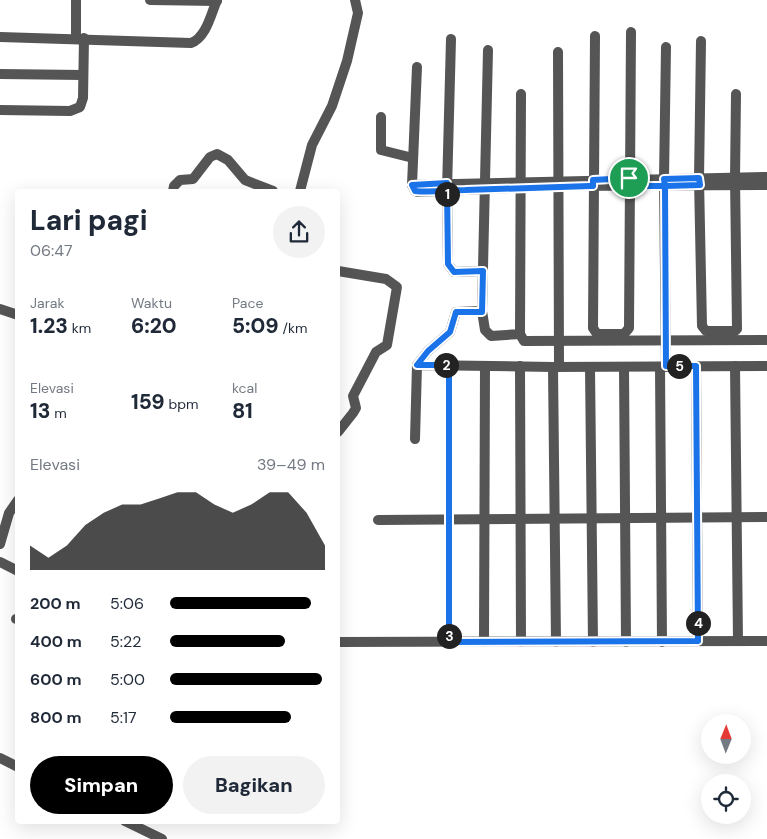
<!DOCTYPE html>
<html lang="id">
<head>
<meta charset="utf-8">
<style>
  :root { --surface:#fff; --page:#f2f2f3; --text:#1f2937; --muted:#747a83; --accent:#000 }
  body { margin:0; font-family:"DM Sans",sans-serif; background:var(--page); color:var(--text); height:100vh; display:flex; flex-direction:column; font-size:19px; white-space:nowrap }
  * { box-sizing:border-box; margin:0 }
  p { font-size:16px; color:var(--muted) }
  .icon { flex:none; width:28px; height:28px; fill:none; stroke:currentColor; stroke-width:2; stroke-linecap:round; stroke-linejoin:round }
  .map { position:relative; flex:1; overflow:hidden }
  .side { position:absolute; left:15px; top:189px; width:325px; height:635px; display:flex; flex-direction:column; background:var(--surface); border-radius:5px; box-shadow:0 5px 20px #0002 }
  .side>* { flex:none }
  .needle { width:32px; rotate:1deg }
  .controls { position:absolute; left:701px; top:714px; display:grid; gap:10px }
  .controls a { display:grid; place-items:center; width:50px; height:50px; border-radius:50%; background:var(--surface); box-shadow:0 5px 20px #0002; font-size:25px }
  .pin { position:absolute; display:grid; place-items:center; width:42px; height:42px; color:#fff; margin:-21px; border:2px solid #fff; border-radius:50%; box-shadow:0 1px 5px #0007 }
  .km { position:absolute; width:25px; height:25px; margin:-12px; border-radius:50%; background:#222; color:#fff; font-size:14px; line-height:25px; text-align:center }
  .round { display:grid; place-items:center; flex:none; width:52px; height:52px; border-radius:26px; background:var(--page) }
  .head { display:flex; align-items:center; justify-content:space-between; height:85px; padding:0 15px }
  h1 { font-size:28px; font-weight:800; line-height:38px }
  .figures { display:grid; grid-template-columns:repeat(3,1fr); gap:8px; height:85px; padding:5px 15px }
  .figures div { display:grid; align-content:center }
  .figures b { font-size:21px; font-weight:800 }
  .figures small { font-size:14px; font-weight:400 }
  .figures p { font-size:14px }
  .chart { height:140px; padding:10px 15px }
  .chart p { display:flex; justify-content:space-between }
  .chart svg { width:100%; height:90px; margin-top:5px; fill:var(--accent); opacity:.7 }
  .action { display:flex; gap:10px; margin-top:auto; padding:10px 15px }
  .action a { flex:1; height:58px; border-radius:30px; background:var(--accent); color:#fff; font-size:20px; font-weight:800; line-height:58px; text-align:center }
  .action a+a { background:var(--page); color:var(--text) }
  ul { padding:0 15px; list-style:none; font-size:16px }
  li { display:grid; grid-template-columns:80px 60px 1fr; align-items:center; height:38px }
  li i { height:12px; border-radius:6px; background:var(--accent) }
  .map>svg:first-child { display:block }
</style>
</head>
<body>
<div class="map">
<svg width="767" height="839" viewBox="0 0 767 839">
  <rect width="100%" height="100%" fill="#fff"/>
  <g fill="none" stroke-linecap="round" stroke-linejoin="round">
    <!-- minor -->
    <g stroke="#555" stroke-width="10">
      <path d="M150 0 217 1"/>
      <path d="M595 36 593 328 597 334H624L629 328 631 32"/>
      <path d="M0 37 191 43C206 38 211 14 217 0"/>
      <path d="M76 38V0"/>
      <path d="M451 39 447 190 448 264 454 272 483 271"/>
      <path d="M701 41 699 179 702 326 706 331H735L737 329 735 178 736 94"/>
      <path d="M666 47 664 179 666 367"/>
      <path d="M488 50 482 311 485 330 491 336 520 334 521 94"/>
      <path d="M558 52 559 367"/>
      <path d="M0 74 83 75"/>
      <path d="M0 110 70 111 80 107 83 98 84 38"/>
      <path d="M381 117V150L413 158"/>
      <path d="M767 177 412 185 415 191 418 192 557 186 767 185"/>
      <path d="M412 185 417 67"/>
      <path d="M173 191 174 186 180 180 193 179 210 157 217 154 228 160 245 180 273 191"/>
      <path d="M300 191 312 145 332 106 347 61 358 13 355 0"/>
      <path d="M338 271 386 279 397 287 387 345 376 352 353 396 356 408 353 413 338 432"/>
      <path d="M0 309 18 315"/>
      <path d="M520 334 524 341 767 340"/>
      <path d="M417 365 428 351 450 332 456 312 482 311"/>
      <path d="M449 365V642"/>
      <path d="M520 366 521 642"/>
      <path d="M696 366 698 641"/>
      <path d="M735 366 738 641"/>
      <path d="M553 367 556 642"/>
      <path d="M590 367 593 642"/>
      <path d="M624 367 626 642"/>
      <path d="M660 367 662 642"/>
      <path d="M415 439 417 365 553 367 767 366"/>
      <path d="M378 520 767 517"/>
      <path d="M0 544 9 513 18 500"/>
      <path d="M0 562 18 571"/>
      <path d="M16 619H18"/>
      <path d="M338 642 767 641"/>
      <path d="M484 642 485 366"/>
    </g>
    <!-- tertiary -->
    <g stroke="#555" stroke-width="10">
      <path d="M0 758 18 767"/>
      <path d="M125 821 162 839"/>
    </g>
  </g>
  <g fill="none" stroke-linecap="round" stroke-linejoin="round">
    <defs>
      <path id="route" d="M629 178 593 180V186C550 187 507 189 465 190 449 190 431 193 415 191L412 185 447 183V190L448 264 454 272 483 271 482 312H456L450 332 428 351 417 365H449V642L698 641 696 366H666L665 186 700 185 699 178 664 179 665 186H629V178"/>
    </defs>
    <!-- route casing -->
    <use href="#route" stroke="#fff" stroke-width="10"/>
    <!-- route -->
    <use href="#route" stroke="#1a73e8" stroke-width="6"/>
  </g>
</svg>
<div class="controls">
<a><svg class="needle" viewBox="-14 -14 28 28"><path d="M0-13l5 13h-10z" fill="#e53935"/><path d="M0 13l5-13h-10z" fill="#747a83"/></svg></a>
<a><svg class="icon" aria-label="locate" viewBox="0 0 24 24"><circle cx="12" cy="12" r="6"/><path d="M12 2v4M12 18v4M2 12h4M18 12h4"/></svg></a>
</div>
<div class="pin" style="left:629px;top:178px;background:#1e9e55"><svg class="icon" aria-label="arrive" viewBox="0 0 24 24"><path d="M6 21V4h12l-3 4 3 4H6"/></svg></div>
<b class="km" style="left:447px;top:194px">1</b>
<b class="km" style="left:446px;top:365px">2</b>
<b class="km" style="left:449px;top:636px">3</b>
<b class="km" style="left:698px;top:623px">4</b>
<b class="km" style="left:679px;top:366px">5</b>
<section class="side">
<div class="head"><div><h1>Lari pagi</h1><p>06:47</p></div><a class="round"><svg class="icon" aria-label="share" viewBox="0 0 24 24"><path d="M12 15V3M7 8l5-5 5 5M5 13v7h14v-7"/></svg></a></div>
<div class="figures">
<div><p>Jarak</p><b>1.23<small> km</small></b></div>
<div><p>Waktu</p><b>6:20</b></div>
<div><p>Pace</p><b>5:09<small> /km</small></b></div>
</div>
<div class="figures">
<div><p>Elevasi</p><b>13<small> m</small></b></div>
<div><b>159<small> bpm</small></b></div>
<div><p>kcal</p><b>81</b></div>
</div>
<div class="chart"><p><span>Elevasi</span>39–49 m</p>
<svg viewBox="0 0 160 44" preserveAspectRatio="none"><path d="M0 44V32L10 38L20 32L30 22L40 16L50 12L60 12L70 9L80 6L90 6L100 12L110 16L120 12L130 6L140 6L150 16L160 32V44z"/></svg>
</div>
<ul>
<li><b>200 m</b>5:06<i style="width:91%"></i></li>
<li><b>400 m</b>5:22<i style="width:74%"></i></li>
<li><b>600 m</b>5:00<i style="width:98%"></i></li>
<li><b>800 m</b>5:17<i style="width:78%"></i></li>
</ul>
<div class="action"><a>Simpan</a><a>Bagikan</a></div>
</section>
</div>
</body>
</html>
